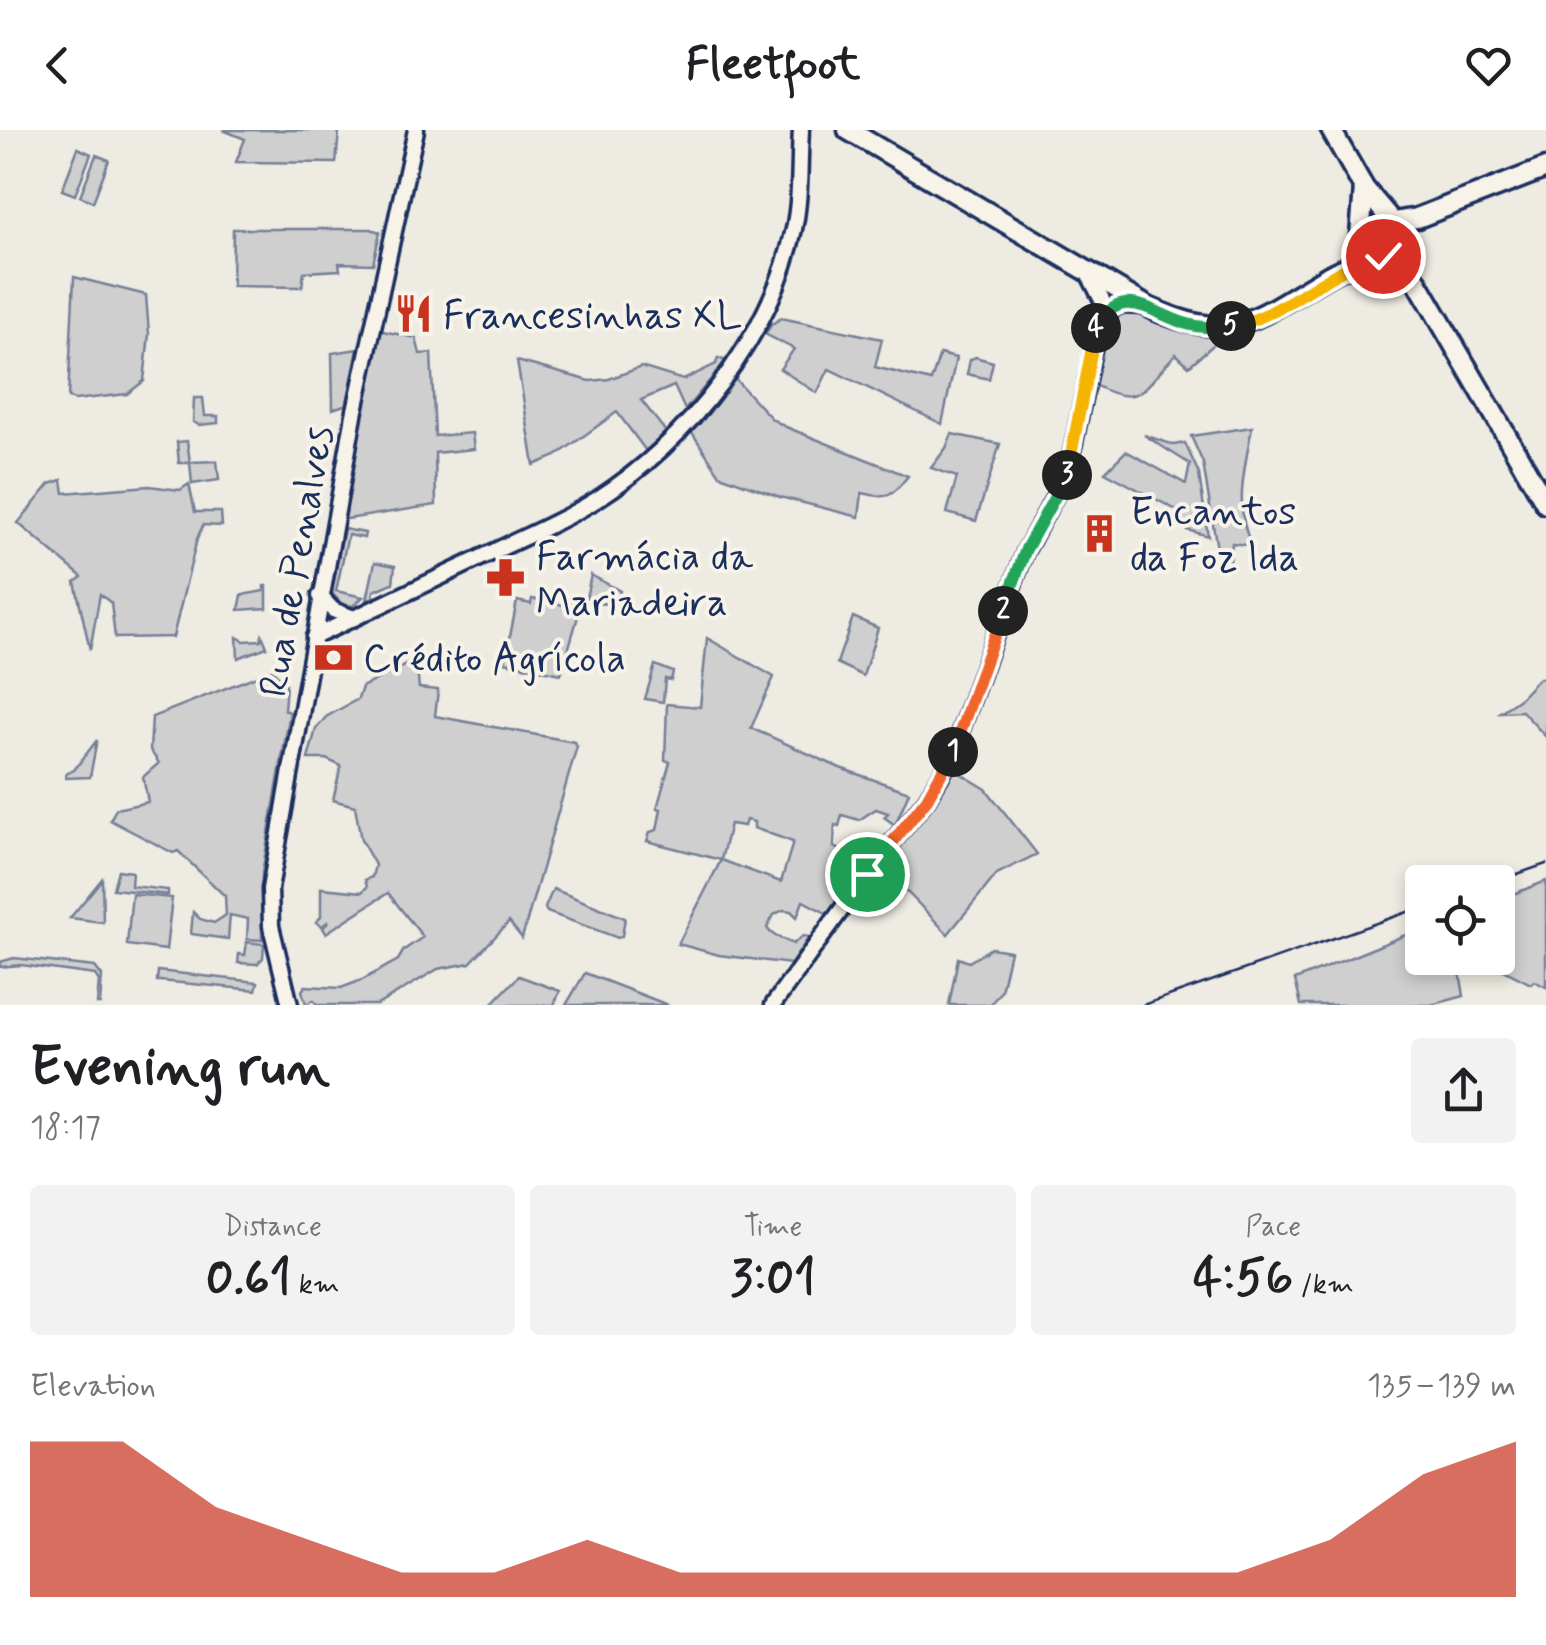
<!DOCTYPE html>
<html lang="en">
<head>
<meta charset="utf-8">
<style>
  :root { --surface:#fff; --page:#f2f2f2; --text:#202124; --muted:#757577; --accent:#c8321e }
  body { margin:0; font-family:Mynerve,sans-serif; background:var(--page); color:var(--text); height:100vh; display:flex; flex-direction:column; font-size:38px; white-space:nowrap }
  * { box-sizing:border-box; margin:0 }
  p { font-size:32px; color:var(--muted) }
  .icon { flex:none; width:55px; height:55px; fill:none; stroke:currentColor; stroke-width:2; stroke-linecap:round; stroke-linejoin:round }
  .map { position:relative; height:875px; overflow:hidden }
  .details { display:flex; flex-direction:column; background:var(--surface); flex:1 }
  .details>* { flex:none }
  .buttons { position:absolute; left:1405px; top:735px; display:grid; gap:20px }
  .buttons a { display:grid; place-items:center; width:110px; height:110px; border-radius:10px; background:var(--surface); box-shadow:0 5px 15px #0003; font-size:50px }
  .pin { position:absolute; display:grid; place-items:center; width:85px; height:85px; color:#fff; margin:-42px; border:5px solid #fff; border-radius:50%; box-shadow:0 2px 10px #0007 }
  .km { position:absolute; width:50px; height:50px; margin:-25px; border-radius:50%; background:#222; color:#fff; font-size:28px; line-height:50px; text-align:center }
  .round { display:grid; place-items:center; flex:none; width:105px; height:105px; border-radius:10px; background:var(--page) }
  .headline { display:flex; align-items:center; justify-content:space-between; height:170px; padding:0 30px }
  h1 { font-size:55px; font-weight:800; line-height:75px }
  .metrics { display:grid; grid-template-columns:repeat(3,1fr); gap:15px; height:170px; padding:10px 30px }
  .metrics div { display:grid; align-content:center; border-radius:10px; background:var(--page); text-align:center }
  .metrics b { font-size:50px; font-weight:800 }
  .metrics small { font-size:28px; font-weight:400 }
  .metrics p { font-size:28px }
  .chart { height:280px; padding:20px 30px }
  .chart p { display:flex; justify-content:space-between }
  .chart svg { width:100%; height:180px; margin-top:10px; fill:var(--accent); opacity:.7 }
  header { display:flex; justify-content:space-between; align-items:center; height:130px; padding:0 30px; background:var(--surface); font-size:45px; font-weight:800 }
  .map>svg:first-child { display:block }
</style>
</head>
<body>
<header><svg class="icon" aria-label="back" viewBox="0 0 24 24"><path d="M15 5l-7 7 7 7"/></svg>Fleetfoot<svg class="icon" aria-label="heart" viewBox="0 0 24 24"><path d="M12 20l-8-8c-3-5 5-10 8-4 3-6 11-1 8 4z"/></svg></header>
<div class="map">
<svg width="1546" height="875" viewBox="0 0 1546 875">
  <rect width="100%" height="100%" fill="#eeebe2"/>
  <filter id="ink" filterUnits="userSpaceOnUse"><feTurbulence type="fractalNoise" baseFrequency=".01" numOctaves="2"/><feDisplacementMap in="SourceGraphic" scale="20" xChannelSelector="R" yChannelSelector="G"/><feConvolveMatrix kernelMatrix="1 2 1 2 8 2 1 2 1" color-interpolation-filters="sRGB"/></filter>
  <g filter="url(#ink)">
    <!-- green -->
    <g fill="#cfcfcf" stroke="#757f96" stroke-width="2.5" fill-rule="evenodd">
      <path d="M223 0H332L339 2 336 33 236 32 245 9Z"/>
      <path d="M78 18 91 24 75 65 62 60Z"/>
      <path d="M96 25 109 30 93 72 80 66Z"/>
      <circle cx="1380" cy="106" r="14"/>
      <path d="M233 99H371L380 102 373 134 339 133 340 140 304 142 302 157 232 156Z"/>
      <path d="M74 147 146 165 149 204 144 251 127 264 75 270 68 268Z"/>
      <path d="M1133 180 1192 203H1227L1189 236 1176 224C1143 257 1143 280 1094 255 1097 230 1099 201 1115 182Z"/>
      <path d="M781 188 882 209 875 237 931 251 940 224 956 228 942 294 829 239 817 263 780 239 794 219 765 204 772 194Z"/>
      <path d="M378 200 416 208 420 224 431 223 435 306 472 303 474 319 435 323 436 375 341 390Z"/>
      <path d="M358 219 347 274 333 279 332 223Z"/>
      <path d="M975 227 993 232 989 249 967 244 970 230Z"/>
      <path d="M718 228 726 231 685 280 674 256 641 270 666 302 646 321 617 282 556 326 534 335 517 231 590 251 609 249 641 237 683 250 716 234Z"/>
      <path d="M735 249 772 289 786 297 908 346C890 368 890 369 862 363L859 387 780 367 720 345 691 301Z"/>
      <path d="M194 268H203L205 286H218V293L199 295 193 292Z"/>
      <path d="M1252 297C1245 337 1233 379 1252 416L1232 413 1230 432 1219 431 1203 333 1191 306Z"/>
      <path d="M952 304 1000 314 976 391 947 383 957 347 931 338 946 318Z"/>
      <path d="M1144 305 1174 315 1185 313 1199 344 1208 406 1187 400 1186 394 1174 393 1178 381 1105 342 1126 321 1186 354 1190 334Z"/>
      <path d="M187 311 190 332 217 331 219 350 192 354 190 333H179L177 312Z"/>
      <path d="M62 350 64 363 149 356 180 360 189 354 195 382H221L222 396 203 395 197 409 173 507 115 508 111 473 100 464 90 520 75 452 82 447 18 393 50 354Z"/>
      <path d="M344 399 365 403 364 408 348 405 336 461 363 467 353 476 342 474 331 462Z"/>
      <path d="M375 432 395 436 393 453 374 461 373 467 367 470Z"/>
      <path d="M591 445 620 461 617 474 582 473 561 544 505 532 517 471 531 474 532 469 569 476 578 467 586 468Z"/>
      <path d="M264 456H267V478L239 480 242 465 264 461Z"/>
      <path d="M853 487 878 498 863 546 837 533Z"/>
      <path d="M262 505 267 517 238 528 237 507 244 511 261 510Z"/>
      <path d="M707 508 774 547 751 598 840 638 909 662 895 695 884 687 888 683 876 679 859 690 842 685 839 696 835 695 834 717 857 728 854 734 857 738 851 745 852 752 828 784 803 771 797 787 791 781 783 780 774 785 767 798C773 808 785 809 793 814L803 806 809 807 791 834 719 825 678 814 721 730 647 711 650 702 657 700 661 679 657 678 670 632 665 630 667 574 700 577ZM746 690 754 692V698L793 712 781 752 721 730 730 694 744 696Z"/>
      <path d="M408 534 417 538 419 558 438 560 435 586 574 612 577 616 522 808 509 792 470 833 438 839 377 875H318L313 870 306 874 302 861 305 856 341 858 362 850 398 830 404 820 423 807 388 763 326 803 323 798 329 791 322 796 316 792 321 787V758L362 762 367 757 365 750 372 747 375 735 361 710 355 676 333 670 341 636 326 629H308L316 599 326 587 358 569 362 557Z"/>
      <path d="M655 535 673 542 671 550 665 549 663 572 645 569Z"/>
      <path d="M272 540 286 554 284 580 290 582 262 743V810L247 809 248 789 230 785 228 809 191 804 193 782 200 789 214 793 226 785 225 766 178 721 173 723 110 690 116 679 148 672 143 647 159 633 150 620 152 587Z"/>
      <path d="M1539 548 1546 550V607L1522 581 1500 582 1518 570Z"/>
      <path d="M97 610 90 647 66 648V644L74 640Z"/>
      <path d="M958 642 986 659 1037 724 997 744 948 804 881 735 953 643Z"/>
      <path d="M118 740 132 742 131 756 168 760V765L113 759Z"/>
      <path d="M102 749 103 792 70 788Z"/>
      <path d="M1546 751V857L1534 851 1531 854 1480 828H1498V770Z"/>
      <path d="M553 759 625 788 622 806 618 808 547 782 545 778Z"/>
      <path d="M132 764 172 768 166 820 127 815Z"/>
      <path d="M1408 804 1422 812V828L1458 830 1464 866 1431 875H1301L1295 850Z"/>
      <path d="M247 812 264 814 263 828 257 834 238 833 239 824 245 825Z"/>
      <path d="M991 818 1010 821 1001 861 990 875H949L958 828 969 832Z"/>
      <path d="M14 828 95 837 102 846 100 874H97L99 851 95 845 21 835 0 837V832Z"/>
      <path d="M158 841 258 852 256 860 160 851H157Z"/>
      <path d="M585 843 668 875H566Z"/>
      <path d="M519 846 560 861 554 875H491Z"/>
    </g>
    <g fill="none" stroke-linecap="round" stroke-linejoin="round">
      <defs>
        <g id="minor">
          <path d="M1098 193 1118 175 1144 176"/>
          <path d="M320 466 333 480 354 488"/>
          <path d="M314 507C374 479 433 450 493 422 528 405 563 391 596 370 688 311 771 207 794 99 801 66 799 33 801 0"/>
          <path d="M290 875 271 796 270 759 354 285 416 0"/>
          <path d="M773 875 867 744 927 669 950 630 1025 422 1068 342 1103 172 1089 145"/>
        </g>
        <g id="major">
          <path d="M848 0 1150 178C1236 216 1255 188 1328 146 1343 137 1362 132 1379 126"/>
          <path d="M1331 0 1364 58 1397 97 1411 141 1546 374"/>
          <path d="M1364 58 1360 105 1367 122 1385 125"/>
          <path d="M1394 92 1417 88 1546 38"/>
        </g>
      </defs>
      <!-- minor casing -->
      <use href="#minor" stroke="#1b2f5e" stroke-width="21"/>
      <!-- major casing -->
      <use href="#major" stroke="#1b2f5e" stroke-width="25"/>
      <!-- minor -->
      <use href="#minor" stroke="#f7f3e8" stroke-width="14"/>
      <!-- major -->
      <use href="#major" stroke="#f7f3e8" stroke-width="18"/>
      <!-- tram -->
      <g stroke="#1b2f5e" stroke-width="2.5">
        <path d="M1494 752 1546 734"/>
        <path d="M1143 875 1422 777"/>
      </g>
    </g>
  </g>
  <g fill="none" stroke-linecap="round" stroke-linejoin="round" filter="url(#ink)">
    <defs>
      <path id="split-1" d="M867 744 927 669 953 622"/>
      <path id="split-2" d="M953 622 1003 481"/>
      <path id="split-3" d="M1003 481 1026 419 1067 345"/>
      <path id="split-4" d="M1067 345 1096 198"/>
      <path id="split-5" d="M1096 198C1121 153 1150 182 1184 193 1199 198 1216 198 1231 196"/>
      <path id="split-6" d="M1231 196C1285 187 1325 138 1383 126"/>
    </defs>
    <!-- split-1 casing -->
    <use href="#split-1" stroke="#fff" stroke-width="20"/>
    <!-- split-2 casing -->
    <use href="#split-2" stroke="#fff" stroke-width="20"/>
    <!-- split-3 casing -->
    <use href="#split-3" stroke="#fff" stroke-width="20"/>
    <!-- split-4 casing -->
    <use href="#split-4" stroke="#fff" stroke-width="20"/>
    <!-- split-5 casing -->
    <use href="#split-5" stroke="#fff" stroke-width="20"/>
    <!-- split-6 casing -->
    <use href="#split-6" stroke="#fff" stroke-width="20"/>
    <!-- split-1 -->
    <use href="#split-1" stroke="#f0652b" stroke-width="12"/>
    <!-- split-2 -->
    <use href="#split-2" stroke="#f0652b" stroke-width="12"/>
    <!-- split-3 -->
    <use href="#split-3" stroke="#22a559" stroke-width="12"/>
    <!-- split-4 -->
    <use href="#split-4" stroke="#f5b400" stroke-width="12"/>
    <!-- split-5 -->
    <use href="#split-5" stroke="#22a559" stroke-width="12"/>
    <!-- split-6 -->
    <use href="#split-6" stroke="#f5b400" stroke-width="12"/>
  </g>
  <!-- icons -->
  <defs>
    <symbol id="restaurant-bare" viewBox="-9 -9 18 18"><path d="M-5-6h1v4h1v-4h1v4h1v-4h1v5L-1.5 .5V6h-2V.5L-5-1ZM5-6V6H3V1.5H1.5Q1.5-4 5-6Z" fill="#c8321e" stroke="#f7f3e8" stroke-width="2.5" paint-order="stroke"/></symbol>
    <symbol id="building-bare" viewBox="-9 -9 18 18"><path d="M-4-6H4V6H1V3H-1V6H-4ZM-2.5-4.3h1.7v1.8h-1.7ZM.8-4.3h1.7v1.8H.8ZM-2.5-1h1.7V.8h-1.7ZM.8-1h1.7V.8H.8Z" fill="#c8321e" stroke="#f7f3e8" stroke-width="2.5" paint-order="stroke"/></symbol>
    <symbol id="pharmacy-bare" viewBox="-9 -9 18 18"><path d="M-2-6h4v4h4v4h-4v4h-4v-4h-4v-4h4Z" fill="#c8321e" stroke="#f7f3e8" stroke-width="2.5" paint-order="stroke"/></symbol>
    <symbol id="bank-bare" viewBox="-9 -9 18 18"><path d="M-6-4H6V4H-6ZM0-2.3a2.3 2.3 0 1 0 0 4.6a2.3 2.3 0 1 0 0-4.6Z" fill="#c8321e" stroke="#f7f3e8" stroke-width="2.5" paint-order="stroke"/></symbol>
  </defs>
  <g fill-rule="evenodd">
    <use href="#restaurant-bare" x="386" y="156" width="55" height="55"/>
    <use href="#building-bare" x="1072" y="376" width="55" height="55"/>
    <use href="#pharmacy-bare" x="478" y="420" width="55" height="55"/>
    <use href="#bank-bare" x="306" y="500" width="55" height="55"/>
  </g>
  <g text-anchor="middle" stroke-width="8" stroke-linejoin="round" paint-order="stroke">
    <!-- poi labels -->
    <g font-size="40" fill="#1b2f5e" stroke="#f7f3e8" text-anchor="start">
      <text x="443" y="198">Francesinhas XL</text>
      <text x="1130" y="394">Encantos<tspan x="1130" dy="46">da Foz lda</tspan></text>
      <text x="536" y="439">Farmácia da<tspan x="536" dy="46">Mariadeira</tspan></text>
      <text x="363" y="541">Crédito Agrícola</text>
    </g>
    <!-- street labels -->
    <g font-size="40" fill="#1b2f5e" stroke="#f7f3e8">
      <text transform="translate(295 431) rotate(-80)" y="14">Rua de Penalves</text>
    </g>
  </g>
</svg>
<div class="buttons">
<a><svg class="icon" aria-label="locate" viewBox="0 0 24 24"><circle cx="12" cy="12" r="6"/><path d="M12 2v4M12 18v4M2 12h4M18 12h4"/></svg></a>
</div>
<div class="pin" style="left:867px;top:744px;background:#1e9e55"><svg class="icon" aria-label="arrive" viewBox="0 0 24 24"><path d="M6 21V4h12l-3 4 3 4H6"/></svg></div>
<div class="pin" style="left:1383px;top:126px;background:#d93025"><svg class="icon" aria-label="check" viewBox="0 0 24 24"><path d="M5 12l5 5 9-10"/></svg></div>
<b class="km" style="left:953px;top:622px">1</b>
<b class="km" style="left:1003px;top:481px">2</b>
<b class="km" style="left:1067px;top:345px">3</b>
<b class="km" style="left:1096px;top:198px">4</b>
<b class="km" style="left:1231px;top:196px">5</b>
</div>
<section class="details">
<div class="headline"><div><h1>Evening run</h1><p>18:17</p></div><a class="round"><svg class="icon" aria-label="share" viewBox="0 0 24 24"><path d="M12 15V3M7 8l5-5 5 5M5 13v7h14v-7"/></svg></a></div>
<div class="metrics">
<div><p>Distance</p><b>0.61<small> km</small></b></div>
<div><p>Time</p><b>3:01</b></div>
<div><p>Pace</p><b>4:56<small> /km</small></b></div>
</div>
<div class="chart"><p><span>Elevation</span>135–139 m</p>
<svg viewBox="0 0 160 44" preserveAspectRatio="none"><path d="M0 44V6L10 6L20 22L30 30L40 38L50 38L60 30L70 38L80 38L90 38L100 38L110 38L120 38L130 38L140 30L150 14L160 6V44z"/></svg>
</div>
</section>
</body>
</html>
